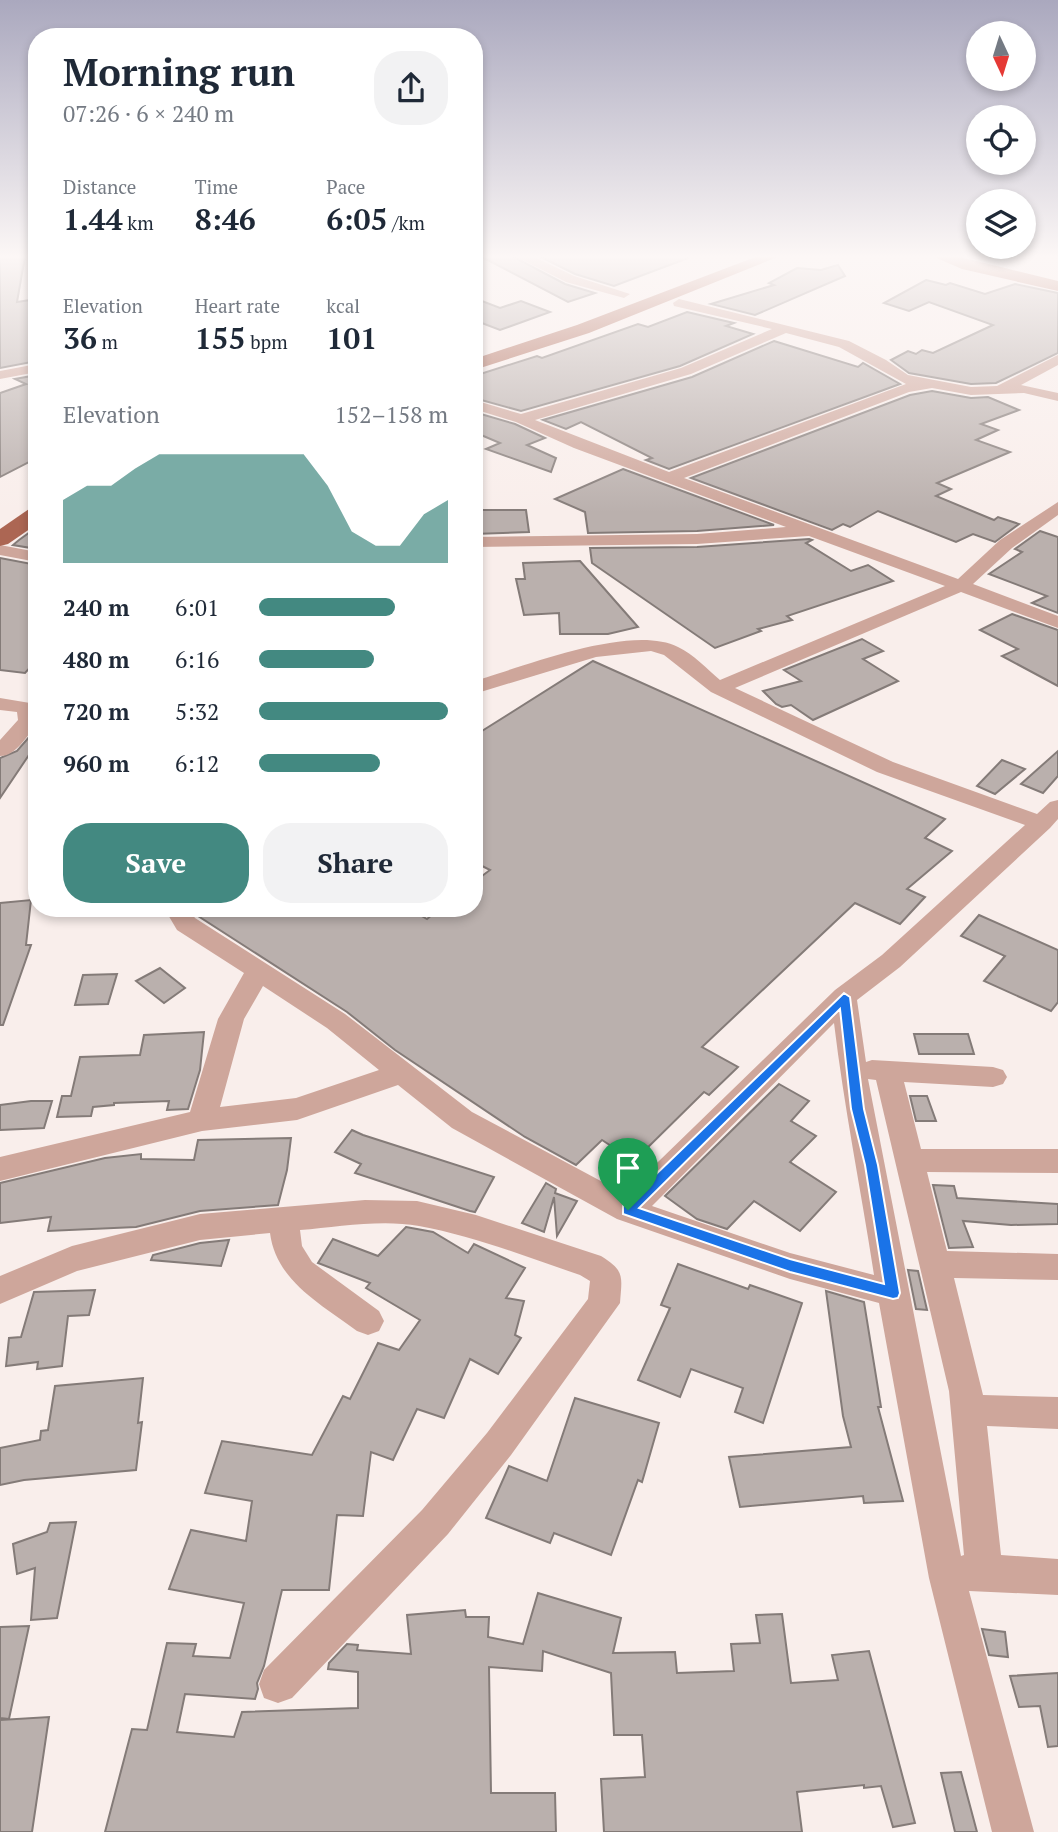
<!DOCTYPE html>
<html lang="en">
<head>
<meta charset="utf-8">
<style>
  :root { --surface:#fff; --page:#f2f2f3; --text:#1f2937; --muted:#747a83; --accent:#438981 }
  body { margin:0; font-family:"PT Serif",serif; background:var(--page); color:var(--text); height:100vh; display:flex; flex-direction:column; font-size:26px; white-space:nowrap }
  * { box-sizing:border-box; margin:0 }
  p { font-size:23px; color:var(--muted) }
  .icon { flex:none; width:38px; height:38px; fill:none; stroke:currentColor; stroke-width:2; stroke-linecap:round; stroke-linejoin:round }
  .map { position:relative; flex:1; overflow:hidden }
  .details { position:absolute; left:28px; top:28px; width:455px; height:889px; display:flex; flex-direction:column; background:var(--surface); border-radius:28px; box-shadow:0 4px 10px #0003 }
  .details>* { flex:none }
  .needle { width:46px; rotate:176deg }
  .fabs { position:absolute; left:966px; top:21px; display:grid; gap:14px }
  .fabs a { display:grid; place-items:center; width:70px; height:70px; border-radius:50%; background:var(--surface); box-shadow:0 4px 10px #0003; font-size:35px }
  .pin { position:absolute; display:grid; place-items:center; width:60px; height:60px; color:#fff; margin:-72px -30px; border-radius:50% 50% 50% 0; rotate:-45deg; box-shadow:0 0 7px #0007 }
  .pin .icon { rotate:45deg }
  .round { display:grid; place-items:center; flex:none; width:74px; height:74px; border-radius:28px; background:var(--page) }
  .headline { display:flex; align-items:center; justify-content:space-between; height:119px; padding:0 35px }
  h1 { font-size:38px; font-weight:700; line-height:52px }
  .metrics { display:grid; grid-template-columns:repeat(3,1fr); gap:10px; height:119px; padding:7px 35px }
  .metrics div { display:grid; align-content:center }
  .metrics b { font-size:30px; font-weight:700 }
  .metrics small { font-size:19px; font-weight:400 }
  .metrics p { font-size:19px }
  .chart { height:196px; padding:14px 35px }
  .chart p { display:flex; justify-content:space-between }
  .chart svg { width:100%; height:126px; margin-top:7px; fill:var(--accent); opacity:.7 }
  .cta { display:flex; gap:14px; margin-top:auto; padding:14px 35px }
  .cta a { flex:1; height:80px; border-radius:28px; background:var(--accent); color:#fff; font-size:28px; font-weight:700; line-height:80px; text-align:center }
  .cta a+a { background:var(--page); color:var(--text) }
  ul { padding:0 35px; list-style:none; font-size:23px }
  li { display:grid; grid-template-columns:112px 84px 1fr; align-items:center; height:52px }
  li i { height:18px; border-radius:9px; background:var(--accent) }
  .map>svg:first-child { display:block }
</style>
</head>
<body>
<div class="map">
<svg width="1058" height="1832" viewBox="0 0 1058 1832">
  <rect width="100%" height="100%" fill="#f9eeeb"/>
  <!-- building -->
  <g fill="#bab0ad" stroke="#847b78" stroke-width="2">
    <path d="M0 256H25L17 302 37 299V361L0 368Z"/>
    <path d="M480 256H512L565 284 595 293 568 302Z"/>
    <path d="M539 256H688V258L614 286 575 274Z"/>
    <path d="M838 265 845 276 755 315 711 304 774 285 769 283 797 268 821 270Z"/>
    <path d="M926 280 946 285 950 283 985 294 1015 284 1058 293V353L996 383 971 384 909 373 891 360 908 351 916 354 922 350 933 353 993 325 929 302 909 311 884 303Z"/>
    <path d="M474 298 500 308 521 301 550 312 500 330 474 320Z"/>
    <path d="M687 312 734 323 726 326 753 334 680 366 521 411 474 398V376L537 356 542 358 638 324 648 327Z"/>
    <path d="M774 341 858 367 863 363 900 384 669 469 646 460 652 458 581 422 566 429 543 420 692 377Z"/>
    <path d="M37 375V458L0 477V393L26 384 15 379Z"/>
    <path d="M932 391 971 398 988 397 1019 410 981 424 998 430 976 440 1010 452 937 483 951 489 936 496 994 520 998 517 1019 524 995 542 973 534 956 542 878 511 850 527 843 524 832 530 691 478 910 395Z"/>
    <path d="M474 412 515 424 545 438 527 445 556 458 551 472 486 449 500 443 474 432Z"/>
    <path d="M623 469 774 525 697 531 588 533 585 512 555 499Z"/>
    <path d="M475 510H526L529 532 474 534Z"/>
    <path d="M37 527V549L13 545 19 540Z"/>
    <path d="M1040 531 1058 537V613L1032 603 1047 596 989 574 1022 552 1015 549Z"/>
    <path d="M809 539 812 540 806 543 851 571 868 565 893 581 787 616 792 620 758 629 761 631 715 648 592 563 590 548 697 547Z"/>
    <path d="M0 558 37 565V660L25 673 0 670Z"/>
    <path d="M580 561 638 627 608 634H560L559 613 524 615 516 579H525L523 563Z"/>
    <path d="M1012 614 1058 630V686L1002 656 1018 649 980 630Z"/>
    <path d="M862 639 883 651 863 659 898 681 813 720 791 705 782 707 776 704 763 691 801 681 784 670Z"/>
    <path d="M593 661 945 819 925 838 952 851 907 889 925 897 900 924 855 903 702 1047 738 1067 709 1095 704 1092 634 1161 602 1140 576 1165 525 1137 395 1050 347 1012 195 914 191 908H408L427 919 440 908H474V882L490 870 474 862V736Z"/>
    <path d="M37 728V743L0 798V758L17 751Z"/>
    <path d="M1058 751V776L1043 793 1021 784Z"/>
    <path d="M1002 760 1025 769 995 794 977 786Z"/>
    <path d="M31 900 26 945H31L3 1025H0V903Z"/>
    <path d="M979 915 1058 950V1002L1051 1011 984 981 1005 956 961 936Z"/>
    <path d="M160 968 185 988 164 1003 136 981Z"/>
    <path d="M117 974 108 1004 75 1005 83 975Z"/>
    <path d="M204 1032 200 1070 188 1109 167 1110 169 1101 114 1103V1105L93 1107 91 1116 57 1117 62 1096H71L80 1057 140 1055 144 1035Z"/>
    <path d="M914 1034H968L974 1054H919Z"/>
    <path d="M779 1084 809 1101 791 1121 816 1136 790 1162 836 1192 800 1231 754 1201 727 1229 697 1219 665 1196Z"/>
    <path d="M910 1096H927L936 1121H916Z"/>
    <path d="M31 1101H52L44 1128 0 1130V1105Z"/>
    <path d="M352 1130 363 1135 494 1177 475 1212 470 1211 355 1173 361 1164 335 1152Z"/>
    <path d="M291 1138 287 1170 278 1205 200 1211 136 1227 48 1231 51 1217 0 1223V1183L105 1158 141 1154V1159L194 1160 198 1140Z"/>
    <path d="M546 1183 556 1189 555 1193 577 1201 557 1236 554 1197 544 1232 522 1223Z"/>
    <path d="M933 1185 954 1186 957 1198 1058 1204V1224L1011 1225 963 1221 973 1247 949 1248Z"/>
    <path d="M406 1227 433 1232 468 1253 474 1244 525 1268 506 1298 524 1301 515 1335 521 1338 498 1374 470 1359 444 1418 417 1409 393 1460 371 1452 363 1516 337 1515 329 1590H282L264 1666 257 1683 258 1689 255 1699 185 1694 177 1732 234 1737 242 1712 358 1708V1672L328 1669 329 1663 347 1644 358 1645 357 1650 411 1654 407 1615 465 1610 466 1617H489L488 1637 523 1644 538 1593 621 1618 613 1653 675 1652 677 1673 734 1671 731 1644 760 1643 756 1615 782 1614 791 1683 838 1680 832 1655 869 1651 915 1823 893 1827 881 1786 864 1788V1785L797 1792 802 1832H604L601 1779 645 1777 642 1735H614L611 1673 543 1651 542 1671 489 1667 491 1793H555L556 1832H105L132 1729 147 1730 167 1643 196 1644 193 1656 230 1658 244 1603 169 1589 191 1530 246 1541 252 1501 205 1493 222 1441 312 1455 343 1396 350 1399 378 1343 399 1350 420 1320 366 1288 370 1283 318 1263 333 1239 378 1256Z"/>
    <path d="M229 1240 221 1266 151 1260 153 1255 200 1243Z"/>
    <path d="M678 1264 748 1289 750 1285 802 1303 763 1423 735 1412 743 1388 691 1369 680 1397 638 1380 670 1308 661 1305Z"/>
    <path d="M908 1270 918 1271 927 1310 916 1309Z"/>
    <path d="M95 1290 89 1315 68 1316 62 1366 37 1369 38 1362 6 1366 9 1338 21 1337 34 1292Z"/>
    <path d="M826 1291 864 1302 881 1407H878L903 1501 864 1503 863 1496 740 1507 729 1457 851 1447 843 1416Z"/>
    <path d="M143 1378 138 1423 142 1422 136 1470 24 1480 0 1485V1448L40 1440 41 1431 48 1430 55 1386Z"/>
    <path d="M575 1398 659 1423 642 1482 638 1480 611 1555 554 1533 550 1543 486 1518 509 1466 547 1481Z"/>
    <path d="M76 1522 57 1618 31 1620 35 1568 17 1574 13 1544 47 1532 50 1523Z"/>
    <path d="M29 1626 9 1719 0 1718V1627Z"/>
    <path d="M982 1629 1005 1632 1008 1657 989 1655Z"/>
    <path d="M1058 1673V1746L1048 1747 1040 1706 1019 1707 1010 1676Z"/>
    <path d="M49 1717 32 1832H0V1720Z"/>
    <path d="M961 1772 977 1832H955L941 1773Z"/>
  </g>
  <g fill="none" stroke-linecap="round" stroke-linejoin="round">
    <!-- minor -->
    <g fill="#cea69b" fill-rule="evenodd">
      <path d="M28 256H37V273L31 269Z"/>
      <path d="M515 256H532L574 276 630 294 624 298 566 282Z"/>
      <path d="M679 299 849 341 886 360 908 375 971 387 997 386 1058 355V365L1021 385 1058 393V401L1024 393 971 395 932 388 909 392 684 478 958 579 1000 540 1058 502V515L1012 548 973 584 1058 616V628L961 592 735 688 893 762 1037 814 1050 802 1058 800V819L1050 828 900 967 857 1000 866 1062 872 1060 993 1067 1003 1070 1007 1077 1003 1084 993 1087 904 1082 921 1149H1058V1173L927 1172 947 1251 1058 1254V1280L954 1278 983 1395 1058 1397V1429L987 1426 1001 1555 1058 1559V1595L969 1591 1034 1832H992L929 1578 879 1303 790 1279 617 1219 452 1128 398 1085 297 1120 202 1131 0 1181V1157L190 1112 218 1019 244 973 177 930 164 908H188L195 918 345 1014 472 1112 625 1194 835 990 882 955 1025 825 877 772 711 692 664 655 651 651 596 657 474 694V681C523 667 631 623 678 647 693 654 707 669 720 680L945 586 809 536 697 544 474 547V537L697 534 786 527 574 448 516 422 474 409V400L521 414 681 368 772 329 674 306 673 303ZM786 333 839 347 906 384 669 472 535 420 691 374ZM263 986 327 1028 379 1070 296 1098 220 1107 244 1019ZM834 1023C844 1107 861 1190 874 1275L790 1253 652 1206ZM868 1079 876 1080 949 1391 964 1555 961 1556Z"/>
      <path d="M37 364V372L0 379V371Z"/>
      <path d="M0 545 37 552V562L0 555Z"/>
      <path d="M0 698 30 703 37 711 36 725C26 737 16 756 0 756V740L18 720 17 712 0 710Z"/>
      <path d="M365 1200 417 1201 476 1215 601 1256C625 1271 622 1276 620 1303L511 1455 448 1534 292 1698 278 1703 264 1698 259 1684 264 1670 422 1510 487 1433 588 1299 590 1281 580 1275C527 1257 474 1236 419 1226 381 1219 338 1227 300 1230L302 1246 312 1262 379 1311 384 1321 379 1331 368 1335 357 1331C321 1304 276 1281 270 1233L200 1240 77 1271 0 1304V1276L72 1246 200 1214Z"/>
    </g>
    <!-- major -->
    <g fill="#ac6653" fill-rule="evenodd">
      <path d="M758 256H780L589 333 474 370V359L577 325Z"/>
      <path d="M932 256H956L1058 281V291L962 269Z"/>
      <path d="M37 508V524L8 544 0 546V529L29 509Z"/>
    </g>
  </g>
  <!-- sky -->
  <linearGradient id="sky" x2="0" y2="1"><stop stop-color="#aaa8be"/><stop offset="0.5" stop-color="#fcf7f6"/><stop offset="1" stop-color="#fcf7f6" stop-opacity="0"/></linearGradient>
  <rect width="1058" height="513" fill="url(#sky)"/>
  <!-- route -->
  <path fill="#1a73e8" stroke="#fff" stroke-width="2" fill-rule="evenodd" d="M844 993 850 997 864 1109 878 1165 900 1293 898 1298 893 1299 790 1272 623 1214V1206ZM840 1009 851 1109 865 1165 884 1284 790 1259 639 1208Z"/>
</svg>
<div class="fabs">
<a><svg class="needle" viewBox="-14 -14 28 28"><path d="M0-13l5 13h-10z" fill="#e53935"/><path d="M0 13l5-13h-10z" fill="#747a83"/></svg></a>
<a><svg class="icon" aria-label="locate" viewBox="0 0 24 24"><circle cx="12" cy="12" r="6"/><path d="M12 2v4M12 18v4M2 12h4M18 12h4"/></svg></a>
<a><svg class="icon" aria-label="layers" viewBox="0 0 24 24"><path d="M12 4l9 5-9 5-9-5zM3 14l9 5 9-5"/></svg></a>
</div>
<div class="pin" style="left:628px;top:1210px;background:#1e9e55"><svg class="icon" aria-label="arrive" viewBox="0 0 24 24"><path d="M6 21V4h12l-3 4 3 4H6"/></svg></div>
<section class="details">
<div class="headline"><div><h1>Morning run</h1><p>07:26 · 6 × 240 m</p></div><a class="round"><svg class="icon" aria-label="share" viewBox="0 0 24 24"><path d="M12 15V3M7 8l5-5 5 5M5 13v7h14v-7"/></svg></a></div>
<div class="metrics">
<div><p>Distance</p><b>1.44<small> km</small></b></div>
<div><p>Time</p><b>8:46</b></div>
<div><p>Pace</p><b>6:05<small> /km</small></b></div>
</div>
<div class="metrics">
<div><p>Elevation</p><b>36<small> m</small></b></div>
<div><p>Heart rate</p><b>155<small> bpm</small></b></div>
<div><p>kcal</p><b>101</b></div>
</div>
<div class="chart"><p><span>Elevation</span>152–158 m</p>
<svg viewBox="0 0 160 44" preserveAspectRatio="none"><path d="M0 44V22L10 17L20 17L30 11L40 6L50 6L60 6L70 6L80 6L90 6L100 6L110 17L120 33L130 38L140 38L150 27L160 22V44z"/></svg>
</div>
<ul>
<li><b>240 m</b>6:01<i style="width:72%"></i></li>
<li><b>480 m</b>6:16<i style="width:61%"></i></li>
<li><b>720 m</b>5:32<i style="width:100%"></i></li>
<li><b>960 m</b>6:12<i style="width:64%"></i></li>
</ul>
<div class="cta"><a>Save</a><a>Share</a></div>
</section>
</div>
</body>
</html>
